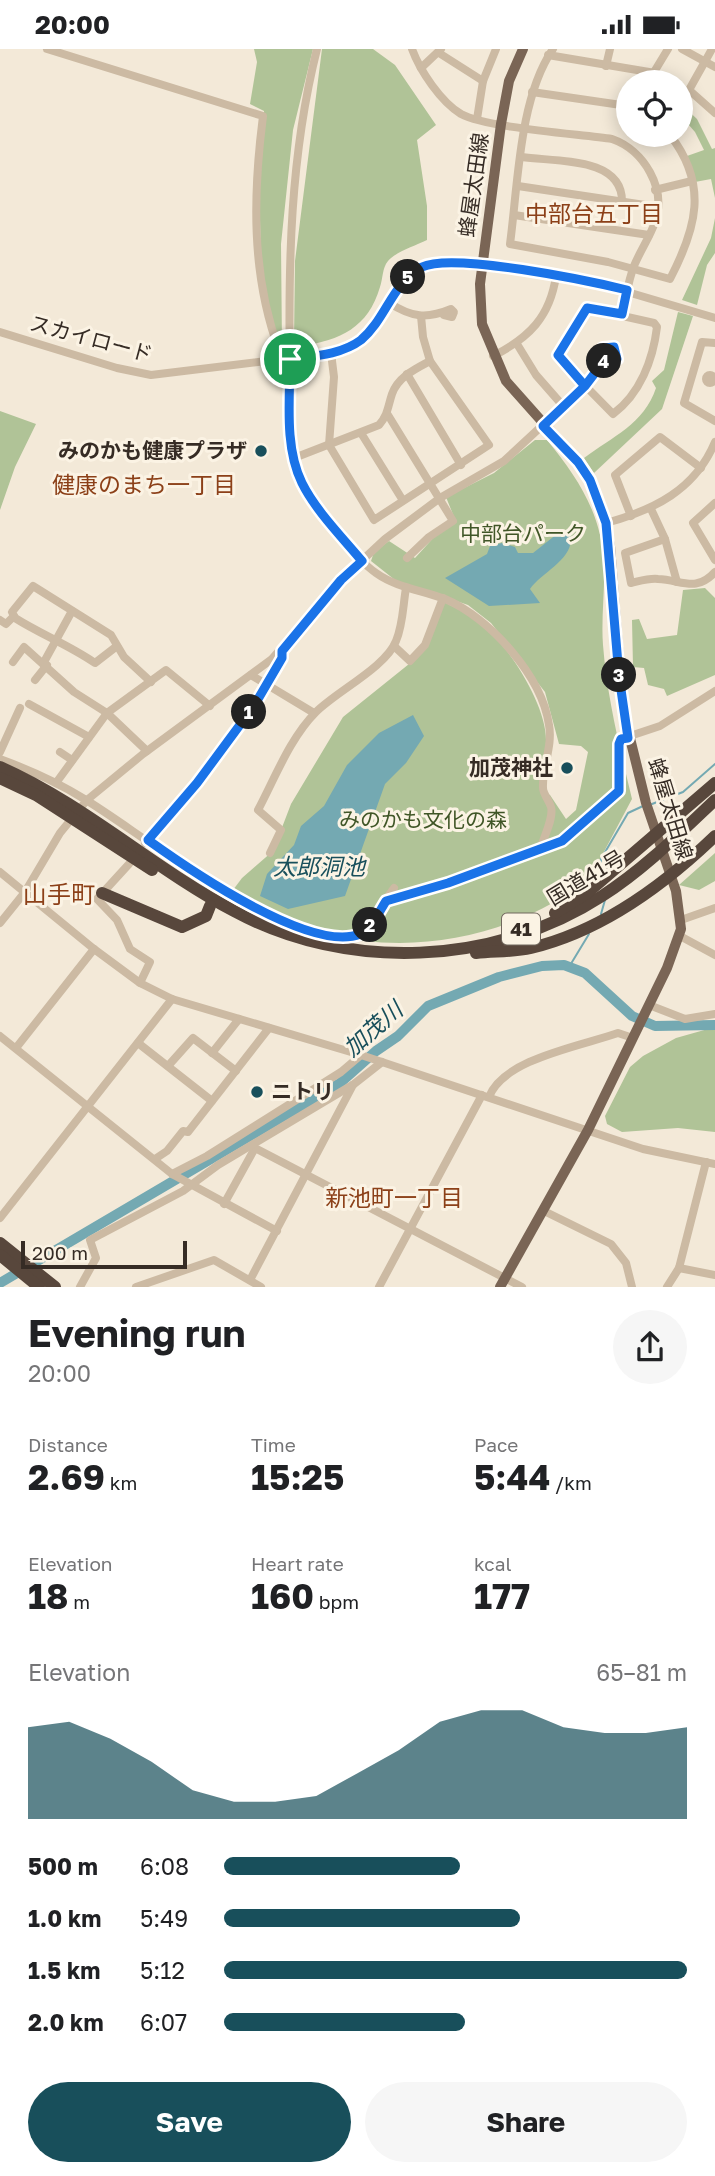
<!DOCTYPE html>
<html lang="en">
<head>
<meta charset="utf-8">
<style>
  :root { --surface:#fff; --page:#f6f6f6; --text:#202124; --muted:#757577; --accent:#184f5b }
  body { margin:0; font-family:"Golos Text","Noto Sans JP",sans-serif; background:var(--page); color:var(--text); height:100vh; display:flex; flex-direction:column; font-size:26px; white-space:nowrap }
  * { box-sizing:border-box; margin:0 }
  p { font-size:23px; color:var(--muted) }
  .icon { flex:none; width:38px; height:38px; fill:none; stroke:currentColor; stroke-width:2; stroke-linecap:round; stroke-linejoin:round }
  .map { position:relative; height:1238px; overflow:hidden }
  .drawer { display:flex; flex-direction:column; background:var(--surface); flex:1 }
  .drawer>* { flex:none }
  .fabs { position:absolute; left:616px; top:21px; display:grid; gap:14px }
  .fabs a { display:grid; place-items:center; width:77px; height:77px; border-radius:50%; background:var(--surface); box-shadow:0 4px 18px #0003; font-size:35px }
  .scale { position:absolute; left:21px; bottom:18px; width:166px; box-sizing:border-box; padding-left:7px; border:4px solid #362c25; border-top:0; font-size:19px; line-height:24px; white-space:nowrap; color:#362c25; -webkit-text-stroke:5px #fbf3e4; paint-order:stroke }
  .pin { position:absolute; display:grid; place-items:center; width:60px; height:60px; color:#fff; margin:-30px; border:4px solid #fff; border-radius:50%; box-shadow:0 2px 7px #0007 }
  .km { position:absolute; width:35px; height:35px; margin:-18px; border-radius:50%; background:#222; color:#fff; font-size:19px; line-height:35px; text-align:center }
  .round { display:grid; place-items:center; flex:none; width:74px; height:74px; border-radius:37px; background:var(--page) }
  .head { display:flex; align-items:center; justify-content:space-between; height:119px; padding:0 28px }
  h1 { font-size:38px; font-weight:700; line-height:52px }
  .figures { display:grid; grid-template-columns:repeat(3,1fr); gap:10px; height:119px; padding:7px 28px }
  .figures div { display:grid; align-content:center }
  .figures b { font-size:35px; font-weight:700 }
  .figures small { font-size:19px; font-weight:400 }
  .figures p { font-size:19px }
  .chart { height:196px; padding:14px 28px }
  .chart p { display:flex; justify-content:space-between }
  .chart svg { width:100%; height:126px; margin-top:7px; fill:var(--accent); opacity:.7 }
  .action { display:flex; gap:14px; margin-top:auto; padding:14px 28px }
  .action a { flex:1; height:80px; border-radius:42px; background:var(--accent); color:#fff; font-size:28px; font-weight:700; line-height:80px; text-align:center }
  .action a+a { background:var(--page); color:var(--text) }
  ul { padding:0 28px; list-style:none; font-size:23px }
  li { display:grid; grid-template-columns:112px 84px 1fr; align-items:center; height:52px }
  li i { height:18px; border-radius:9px; background:var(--accent) }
  .status { display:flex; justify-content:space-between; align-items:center; height:49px; padding:0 35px; background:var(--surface); direction:ltr }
  .status svg { height:19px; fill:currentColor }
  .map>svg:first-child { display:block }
</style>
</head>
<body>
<div class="status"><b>20:00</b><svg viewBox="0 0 49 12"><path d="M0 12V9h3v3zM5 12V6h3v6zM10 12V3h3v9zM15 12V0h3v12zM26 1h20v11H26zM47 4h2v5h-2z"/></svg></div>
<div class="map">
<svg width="715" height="1238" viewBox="0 0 715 1238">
  <rect width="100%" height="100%" fill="#f3e9d8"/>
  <!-- green -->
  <g fill="#b0c397">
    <path d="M254 0H313L293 81 281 195 282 298 277 302 261 216 259 127 264 70V62L250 55 257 13Z"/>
    <path d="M322 0H373L395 16 436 76 417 91 427 157V191C415 197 397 202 388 212 382 219 383 230 380 238 368 279 340 291 302 297L294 291 295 212Z"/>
    <path d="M681 55 697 70 712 100 715 99V149L711 130 695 133 687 107 704 101 695 83 681 67Z"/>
    <path d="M715 169V204L707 216 697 256 682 251 711 189Z"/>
    <path d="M678 263 693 267 662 360 594 424 584 409C612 388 644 375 656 339L652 332 664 321Z"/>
    <path d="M0 362 36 375 15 418 0 461Z"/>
    <path d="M535 391H547C578 429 602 465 604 516 605 542 601 570 603 596 607 648 620 700 632 750L599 812 597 824C486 912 349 913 227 849L242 829 273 802 291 755 343 668 409 615 427 597 444 553C455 559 468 564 478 572 507 593 547 656 546 692 546 708 543 725 541 741L550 746 566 770 576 761 588 703 581 697 559 695 545 643 491 574 468 556 395 531 371 512 374 503 389 492 415 509 435 487 456 473 446 448 494 424Z"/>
    <path d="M705 539 715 549V626L667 647 664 640 648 636 644 619 633 618 632 571 639 570 647 590 677 586 683 541Z"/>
    <path d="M715 804V832L699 841 679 836Z"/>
    <path d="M715 978V1083L678 1079 622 1083 607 1075 605 1067 630 1018 643 1007 676 989Z"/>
  </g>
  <!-- water -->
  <g fill="#74a9b2">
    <path d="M562 481 570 486C576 509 542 523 530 540L540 554 489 557 445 529 487 505 490 497 502 494 515 498 518 504H533Z"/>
    <path d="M413 666 424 687 406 714 385 735 345 847 288 860 260 847 267 825 294 796 301 777 324 757 347 716 379 684Z"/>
  </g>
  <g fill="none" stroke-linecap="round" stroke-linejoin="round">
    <!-- stream -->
    <g stroke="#74a9b2" stroke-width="2">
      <path d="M652 755 683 743 715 715"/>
      <path d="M600 825 601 810 628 764 643 757"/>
      <path d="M601 865 605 851"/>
      <path d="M569 918 589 885"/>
    </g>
    <!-- river -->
    <path stroke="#74a9b2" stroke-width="10" d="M0 1234 340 1034 376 1002 398 987 428 957 499 928 542 917 564 916 585 924 632 967 655 977 715 976"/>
    <!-- minor -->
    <g stroke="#ccbaa3" stroke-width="8">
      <path d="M47 0 263 67C253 145 251 226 279 301"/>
      <path d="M317 0C290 107 288 216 290 325 290 360 286 403 303 435 317 461 352 507 376 524 397 539 422 541 445 550 489 568 542 627 549 676 553 697 542 718 543 739 543 745 549 751 551 758 554 769 544 787 541 798"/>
      <path d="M412 0C420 22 441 53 461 65 487 79 578 85 612 90 644 101 667 140 655 173 650 188 640 202 634 217 628 232 626 249 622 265"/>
      <path d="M553 0C519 49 518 136 510 195L608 213 670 230C696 180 709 136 670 86"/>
      <path d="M682 0 715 18"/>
      <path d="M712 0 689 41 715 64"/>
      <path d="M439 4 483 32"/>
      <path d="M548 6 655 24"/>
      <path d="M606 17 610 0"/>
      <path d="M421 19 441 0"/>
      <path d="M648 33 668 0"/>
      <path d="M532 43 628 57"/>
      <path d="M477 70 483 32 496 0"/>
      <path d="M522 108C554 113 623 107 622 153"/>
      <path d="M518 137 658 158"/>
      <path d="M655 141 692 132"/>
      <path d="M514 166 649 186"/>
      <path d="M388 253C412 269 427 270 451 260L454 263 452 268 444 266"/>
      <path d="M587 259 654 274 657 278C653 311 640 345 613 365L558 309Z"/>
      <path d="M0 283 117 319 151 326 331 304 362 290 409 227 436 214 505 220 597 234 715 269"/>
      <path d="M715 294 702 293 684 354 715 372"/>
      <path d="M517 295 536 326 564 358"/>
      <circle cx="609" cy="305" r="9"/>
      <path d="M331 304 334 328 329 396 374 471 489 396 430 312 423 288 421 267"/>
      <path d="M493 307C529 289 550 268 556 227"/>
      <path d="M407 325 461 416"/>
      <circle cx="710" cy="330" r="4"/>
      <path d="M388 366 453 472 429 488 407 509"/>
      <path d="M361 384 402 450"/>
      <path d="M294 409 379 376C388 366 388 357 392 345 398 328 415 320 430 312"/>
      <path d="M715 454 693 474 715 511"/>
      <path d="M651 460 665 490 677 533"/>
      <path d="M631 467 615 426 660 388 701 419"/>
      <path d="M606 474C654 461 695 441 715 393"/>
      <path d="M665 490 625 504 631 534C640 532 649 529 658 530 682 531 696 544 715 523"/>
      <path d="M0 571 6 575 14 567"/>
      <path d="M117 597 95 614C69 596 42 586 15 569L12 563 33 537 111 586 124 608 151 633"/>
      <path d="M394 597 410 612 425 596 443 549"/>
      <path d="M13 613 24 598 74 643 107 664 147 702"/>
      <path d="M44 613 72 562"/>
      <path d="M251 626 314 664"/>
      <path d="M35 631 47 616"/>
      <path d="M29 655 89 688"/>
      <path d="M0 703 20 659"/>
      <path d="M60 703 72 711"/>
      <path d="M0 710C30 721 59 734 86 751 144 786 296 909 363 883L394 839"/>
      <path d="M56 734 107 664 166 621 210 657"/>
      <path d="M145 794 197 734 254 657 283 609 282 602"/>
      <path d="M270 804 281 781 258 761C275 729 290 689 316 663 337 642 386 618 396 592 403 576 403 556 406 539"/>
      <path d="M129 815 97 850 117 871 130 900 150 913 140 934"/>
      <path d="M0 823 94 900 140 934 172 950 361 1006 643 1100 715 1115"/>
      <path d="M386 852 448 834 563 792 619 742 621 690 660 677 715 642"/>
      <path d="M681 871 715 859"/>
      <path d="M0 874 25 843 60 784 87 751 143 705 272 610 341 531 385 490 440 449 504 412 585 337 604 312"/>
      <path d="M680 887 715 906"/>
      <path d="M649 956 685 970 715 965"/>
      <path d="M0 987 172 1125 277 1182"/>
      <path d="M138 994 212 1052"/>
      <path d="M16 999 94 900"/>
      <path d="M212 1004 239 970"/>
      <path d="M168 1017 193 989 236 1022"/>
      <path d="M489 1048C503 1010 581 997 618 984L633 989"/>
      <path d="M155 1110 167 1102 183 1082 188 1083 269 979"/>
      <path d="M172 1125 207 1107 341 1023 361 1006"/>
      <path d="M224 1155 255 1099 522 1238"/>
      <path d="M544 1162 611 1195 626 1214 632 1238"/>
      <path d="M0 1169 172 950"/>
      <path d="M679 1219 715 1226"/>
      <path d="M250 1231 353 1036"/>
      <path d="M80 1238 96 1209 90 1191 183 1142 218 1116 354 1035 382 1013"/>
      <path d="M136 1238 214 1211 261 1238"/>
      <path d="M379 1238 482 1046"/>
      <path d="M667 1238 679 1219 706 1113"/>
    </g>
    <!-- major -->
    <path stroke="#7a6555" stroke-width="10" d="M500 1238 588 1081 667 919 681 880 676 842 646 754 623 661 610 497 603 465 590 431 578 413 506 332 482 275 480 235 501 75 509 32 523 0"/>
    <!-- highway -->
    <g stroke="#58473c" stroke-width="12">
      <path d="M0 718C84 755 153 819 234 862 347 923 494 917 602 847 644 820 679 785 715 751"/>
      <path d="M0 729 36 746 152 821"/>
      <path d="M102 844 182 878 206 867 210 857"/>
      <path d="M555 864 587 844 715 734"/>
      <path d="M476 904C494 902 513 903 531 899 602 882 663 837 715 787"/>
      <path d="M0 1194 55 1238"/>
      <path d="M0 1206 39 1238"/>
    </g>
  </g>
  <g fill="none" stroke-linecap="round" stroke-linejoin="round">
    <defs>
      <path id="route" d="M290 310C290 349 284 398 302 434 316 462 342 488 362 512L341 531 282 602V609L254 657 197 734 148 791C187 819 311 905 360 885 372 879 379 863 386 852L448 834 562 792 619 742V695L621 690 628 689 619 627 606 474 590 431 578 413 543 377 585 337 604 312 612 313 617 310 614 298 603 299 600 306 604 312 585 337 558 306 587 259 622 265 627 241C590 232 453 203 422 218 392 234 386 270 361 291 341 306 313 307 290 310"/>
    </defs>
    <!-- route casing -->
    <use href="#route" stroke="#fff" stroke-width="14"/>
    <!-- route -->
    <use href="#route" stroke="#1a73e8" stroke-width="9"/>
  </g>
  <!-- markers -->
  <g fill="#184f5b" stroke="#fbf3e4" stroke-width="2.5">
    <circle cx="261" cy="402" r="7"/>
    <circle cx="567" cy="719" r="7"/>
    <circle cx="257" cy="1043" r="7"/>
  </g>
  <g text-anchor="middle" stroke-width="6" stroke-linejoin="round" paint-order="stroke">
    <!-- shield labels -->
    <rect fill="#fbf3e4" stroke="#71685e" stroke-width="2" x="502" y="864.5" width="38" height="31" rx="5"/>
    <g font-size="19" font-weight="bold" fill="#362c25">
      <text x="521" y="887">41</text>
    </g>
    <!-- street labels -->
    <g font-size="21" fill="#362c25" stroke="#fbf3e4">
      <text transform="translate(474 136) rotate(-82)" y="7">蜂屋太田線</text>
      <text transform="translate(91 290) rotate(15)" y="7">スカイロード</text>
      <text transform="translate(670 760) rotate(73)" y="7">蜂屋太田線</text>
      <text transform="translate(586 829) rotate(-31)" y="7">国道41号</text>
    </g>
    <!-- poi labels -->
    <g font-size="21" font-weight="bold" fill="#362c25" stroke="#fbf3e4" text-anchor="end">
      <text x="247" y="409">みのかも健康プラザ</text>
      <text x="553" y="726">加茂神社</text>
      <text x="271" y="1050" text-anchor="start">ニトリ</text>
    </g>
    <!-- park labels -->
    <g font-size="21" fill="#405627" stroke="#fbf3e4">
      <text x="523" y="492">中部台パーク</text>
      <text x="423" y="778">みのかも文化の森</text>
    </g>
    <!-- neighbourhood labels -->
    <g font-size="23" fill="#8c4018" stroke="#fbf3e4">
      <text x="594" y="173">中部台五丁目</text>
      <text x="144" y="444">健康のまち一丁目</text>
      <text x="394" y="1157">新池町一丁目</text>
    </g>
    <!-- water labels -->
    <g font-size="23" font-style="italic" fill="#184f5b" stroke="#fbf3e4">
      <text x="319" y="826">太郎洞池</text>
      <text transform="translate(373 980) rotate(-41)" y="8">加茂川</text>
    </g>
    <!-- quarter labels -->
    <g font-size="24" fill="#8c4018" stroke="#fbf3e4">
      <text x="59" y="854">山手町</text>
    </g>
  </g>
</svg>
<div class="fabs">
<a><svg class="icon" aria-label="locate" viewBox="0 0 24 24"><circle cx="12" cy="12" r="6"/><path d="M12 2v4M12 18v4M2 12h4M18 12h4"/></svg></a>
</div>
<div class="scale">200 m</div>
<div class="pin" style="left:290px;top:310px;background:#1e9e55"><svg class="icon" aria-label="arrive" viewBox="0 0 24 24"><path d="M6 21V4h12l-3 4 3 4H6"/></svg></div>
<b class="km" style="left:249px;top:663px">1</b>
<b class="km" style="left:370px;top:876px">2</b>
<b class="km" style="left:619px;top:626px">3</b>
<b class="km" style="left:604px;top:312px">4</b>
<b class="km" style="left:408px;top:228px">5</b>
</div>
<section class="drawer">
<div class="head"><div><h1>Evening run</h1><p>20:00</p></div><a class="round"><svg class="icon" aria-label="share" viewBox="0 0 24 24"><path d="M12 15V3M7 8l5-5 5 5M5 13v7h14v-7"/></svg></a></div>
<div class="figures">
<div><p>Distance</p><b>2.69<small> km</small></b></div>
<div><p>Time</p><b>15:25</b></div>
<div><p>Pace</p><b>5:44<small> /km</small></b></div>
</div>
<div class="figures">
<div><p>Elevation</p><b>18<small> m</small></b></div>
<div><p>Heart rate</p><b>160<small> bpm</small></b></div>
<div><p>kcal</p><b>177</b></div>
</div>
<div class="chart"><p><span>Elevation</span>65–81 m</p>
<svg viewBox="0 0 160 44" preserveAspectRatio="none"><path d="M0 44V12L10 10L20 16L30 24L40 34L50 38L60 38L70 36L80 28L90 20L100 10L110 6L120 6L130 12L140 14L150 14L160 12V44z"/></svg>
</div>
<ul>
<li><b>500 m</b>6:08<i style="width:51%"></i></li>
<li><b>1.0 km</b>5:49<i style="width:64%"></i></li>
<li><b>1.5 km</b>5:12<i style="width:100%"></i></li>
<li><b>2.0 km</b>6:07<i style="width:52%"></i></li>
</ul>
<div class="action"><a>Save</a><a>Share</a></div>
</section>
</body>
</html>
